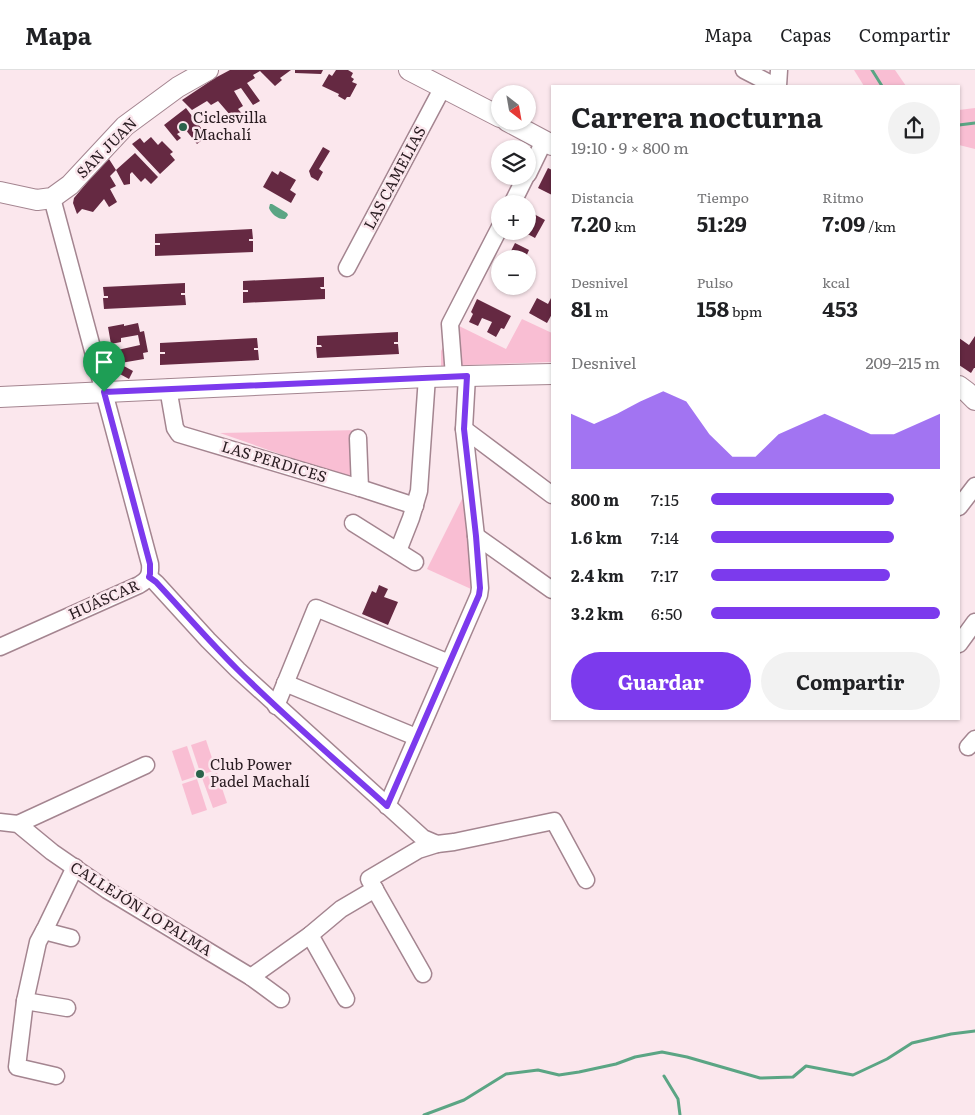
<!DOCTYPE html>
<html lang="es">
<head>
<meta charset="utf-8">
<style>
  :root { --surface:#fff; --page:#f2f2f2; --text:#202124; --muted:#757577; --line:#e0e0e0; --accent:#7c3aed }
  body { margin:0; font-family:Literata,serif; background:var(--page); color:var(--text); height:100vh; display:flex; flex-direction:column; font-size:19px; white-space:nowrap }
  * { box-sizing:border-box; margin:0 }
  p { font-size:16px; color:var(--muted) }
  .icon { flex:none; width:28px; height:28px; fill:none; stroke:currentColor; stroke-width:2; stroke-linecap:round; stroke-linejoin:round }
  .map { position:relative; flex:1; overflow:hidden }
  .panel { position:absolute; left:551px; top:15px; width:409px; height:635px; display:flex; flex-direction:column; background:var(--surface); border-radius:0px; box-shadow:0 1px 4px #0004 }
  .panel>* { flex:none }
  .needle { width:32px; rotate:149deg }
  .tools { position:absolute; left:491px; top:15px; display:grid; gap:10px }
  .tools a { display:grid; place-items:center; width:45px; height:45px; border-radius:50%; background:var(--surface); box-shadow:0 1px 4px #0004; font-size:25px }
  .pin { position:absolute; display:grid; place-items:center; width:42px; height:42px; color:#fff; margin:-51px -21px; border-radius:50% 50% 50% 0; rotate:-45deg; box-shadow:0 0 5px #0007 }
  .pin .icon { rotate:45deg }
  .round { display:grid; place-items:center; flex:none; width:52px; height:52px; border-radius:26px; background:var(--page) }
  .overview { display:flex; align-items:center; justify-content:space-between; height:85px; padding:0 20px }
  h1 { font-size:28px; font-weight:700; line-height:38px }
  .metrics { display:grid; grid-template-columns:repeat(3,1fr); gap:8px; height:85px; padding:5px 20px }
  .metrics div { display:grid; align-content:center }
  .metrics b { font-size:21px; font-weight:700 }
  .metrics small { font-size:14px; font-weight:400 }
  .metrics p { font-size:14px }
  .chart { height:140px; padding:10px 20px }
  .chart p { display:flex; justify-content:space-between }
  .chart svg { width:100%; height:90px; margin-top:5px; fill:var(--accent); opacity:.7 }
  .primary-button { display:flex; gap:10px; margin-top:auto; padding:10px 20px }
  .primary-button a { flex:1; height:58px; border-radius:30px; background:var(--accent); color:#fff; font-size:20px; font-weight:700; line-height:58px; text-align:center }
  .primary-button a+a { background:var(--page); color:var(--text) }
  ul { padding:0 20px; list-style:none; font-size:16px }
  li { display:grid; grid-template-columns:80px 60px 1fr; align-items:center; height:38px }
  li i { height:12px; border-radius:6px; background:var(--accent) }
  header { display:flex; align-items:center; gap:30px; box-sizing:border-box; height:70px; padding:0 25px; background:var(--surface); border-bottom:1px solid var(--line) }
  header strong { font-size:24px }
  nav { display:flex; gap:28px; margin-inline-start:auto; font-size:18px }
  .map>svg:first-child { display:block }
</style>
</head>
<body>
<header>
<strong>Mapa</strong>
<nav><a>Mapa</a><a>Capas</a><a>Compartir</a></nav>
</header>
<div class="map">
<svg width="975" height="1045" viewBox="0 0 975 1045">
  <rect width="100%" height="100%" fill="#fbe7ed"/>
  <!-- green -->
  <g fill="#f9bed3">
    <path d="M854 0H895L906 16H864Z"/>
    <path d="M975 38V79L959 75V40Z"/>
    <path d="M522 249 552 263V292L441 296V281L455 254 506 279Z"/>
    <path d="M360 360V412L220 363Z"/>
    <path d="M463 427 474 513 471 519 427 499Z"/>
    <path d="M206 670 216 700 201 705 191 675Z"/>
    <path d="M187 676 197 706 182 711 172 681Z"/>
    <path d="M217 703 227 733 213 738 202 708Z"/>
    <path d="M197 709 207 740 192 745 182 714Z"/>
  </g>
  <!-- water -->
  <path fill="#5ba584" d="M270 134H272L287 143 288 145 285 149C279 150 271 144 269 138Z"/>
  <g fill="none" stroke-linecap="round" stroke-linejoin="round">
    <!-- stream -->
    <g stroke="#5ba584" stroke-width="3">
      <path d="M872 0 882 16"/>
      <path d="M959 55 975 53"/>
      <path d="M664 1006 678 1029 680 1045"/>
      <path d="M424 1045 464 1030 506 1004 538 1000 559 1005 579 1002 616 994 635 987 662 982 687 987 760 1008 793 1007 806 996 853 1005 887 989 912 973 951 964 975 961"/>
    </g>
  </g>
  <!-- building -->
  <g fill="#652942">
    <path d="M230 0H291L280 8 282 10 275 16 260 1 253 5 255 8 247 13 260 31 253 35 241 18 234 21 243 36 238 39 244 46 237 53 218 31 211 35 207 31 192 40 182 30 215 8Z"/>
    <path d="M295 0H323L321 4 295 3Z"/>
    <path d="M336 0H348L353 3 351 7 354 9 352 12 357 14 350 27H347L345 30 338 26 339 24 322 16 329 4 332 6Z"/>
    <path d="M186 38 207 66 197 74 185 59 177 64 181 68 177 71 164 55Z"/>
    <path d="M151 67 158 75 162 71 173 82 170 84 175 90 160 104 132 74 140 68 144 73Z"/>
    <path d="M323 77 330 81 319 99 323 102 318 111 311 107 309 101Z"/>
    <path d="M135 83 158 107 151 114 145 108 141 112 132 102 130 104V114L124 115 116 100Z"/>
    <path d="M109 89 116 100 110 106 116 116 110 119 117 132 109 137 104 129 93 142 82 139 77 144 73 133 74 128 90 109Z"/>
    <path d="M548 98 552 100V125L538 118Z"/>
    <path d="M272 101 278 105 280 101 296 110 290 120 296 124 291 133 263 117Z"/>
    <path d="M532 143 545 150 535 168 522 161H528V152Z"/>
    <path d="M252 159 253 169H249V171H253V182L155 186V175H160V173H155V164Z"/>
    <path d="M515 173 529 180 525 189H507Z"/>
    <path d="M498 188 500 189V200L494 197Z"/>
    <path d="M324 207V217H320L321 219H325V229L243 233V222H248V220H243V211Z"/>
    <path d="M185 213V223H181V225H185L186 235 104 239 103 228H108V226H104L103 217Z"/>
    <path d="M552 226V244L547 253 529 243 537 228 548 234Z"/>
    <path d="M477 229 511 246 504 259 501 258 496 267 487 262 492 252 482 248 478 256 469 252 473 244 471 242Z"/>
    <path d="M138 253 140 262 144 261 148 282 143 283 144 289 115 294 113 281 140 275 138 265 121 268V272L111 274 108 257 124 254V256Z"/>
    <path d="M398 262V272H394V274H398L399 284 317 288 316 277H322L321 275H317V266Z"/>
    <path d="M975 266V298H974L971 303 959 295V290L960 287 959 286V268L969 275Z"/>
    <path d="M257 268 258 278H254V280H258L259 290 160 295V284H165V282H160V273Z"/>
    <path d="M122 295 133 301 129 309 118 303Z"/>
    <path d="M379 515 388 519 384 527 398 532 388 555 362 544 372 521 376 523Z"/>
  </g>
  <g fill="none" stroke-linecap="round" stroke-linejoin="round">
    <defs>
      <g id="minor">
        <path d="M744 0 775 16"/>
        <path d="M778 16 779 0"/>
        <path d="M528 104 544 71"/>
        <path d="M512 134 526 106"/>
        <path d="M347 198 443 17"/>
        <path d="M454 306 450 254 500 157"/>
        <path d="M168 318 175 358 179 364 360 418 415 436"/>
        <path d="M464 359 552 425"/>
        <path d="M358 368 360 418"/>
        <path d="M959 437 975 416"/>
        <path d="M353 453 415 492"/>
        <path d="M476 466 552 520"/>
        <path d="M398 481 411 448 419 421 427 307"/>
        <path d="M149 507 156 513 208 570 238 600 423 768 437 774 454 772 554 751 586 810"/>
        <path d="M959 574 975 552"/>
        <path d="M0 577 139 515C148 510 151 505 150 494L52 128"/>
        <path d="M285 613 416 667"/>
        <path d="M276 636 316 538 449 593"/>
        <path d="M968 677 975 669"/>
        <path d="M387 736 479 525 480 518 476 466 464 359 467 306"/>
        <path d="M0 752 18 754 52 782 107 820 251 907 281 929"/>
        <path d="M18 754 146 695"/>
        <path d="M44 861 71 868"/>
        <path d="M310 865 346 929"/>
        <path d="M423 904 369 809 418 780 437 774"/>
        <path d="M251 907 310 865 341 839 375 819"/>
        <path d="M25 931 67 938"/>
        <path d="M56 1006 17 997 25 931 38 872 46 857 75 797"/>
      </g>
      <g id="major">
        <path d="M409 0 500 47"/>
        <path d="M507 51 552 75"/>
        <path d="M0 122 37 130 52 128 70 115 125 56 178 17 208 0"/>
        <path d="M959 316 967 322 975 330"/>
        <path d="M0 327 427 307 552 304"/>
      </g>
    </defs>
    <!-- minor casing -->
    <use href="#minor" stroke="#a48590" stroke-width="19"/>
    <!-- major casing -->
    <use href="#major" stroke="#a48590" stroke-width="22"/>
    <!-- minor -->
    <use href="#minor" stroke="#fff" stroke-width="16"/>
    <!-- major -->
    <use href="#major" stroke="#fff" stroke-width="20"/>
  </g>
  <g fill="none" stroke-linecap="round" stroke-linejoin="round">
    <defs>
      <path id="route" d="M467 306 464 359 476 466 480 518 479 525 387 736C337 691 285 647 237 599 209 571 183 541 156 512L149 507 150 504V494L104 322Z"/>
    </defs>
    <!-- route casing -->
    <use href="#route" stroke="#fff" stroke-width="10"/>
    <!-- route -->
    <use href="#route" stroke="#7c3aed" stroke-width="6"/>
  </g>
  <!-- markers -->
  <g fill="#2b634b" stroke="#fbe7ed" stroke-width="2">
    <circle cx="183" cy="57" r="5"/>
    <circle cx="200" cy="704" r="5"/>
  </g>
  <g text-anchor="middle" stroke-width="5" stroke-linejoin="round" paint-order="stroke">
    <!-- poi labels -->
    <g font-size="15" fill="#291c21" stroke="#fbe7ed" text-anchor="start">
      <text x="193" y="53">Ciclesvilla<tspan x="193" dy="17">Machalí</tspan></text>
      <text x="210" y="700">Club Power<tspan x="210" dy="17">Padel Machalí</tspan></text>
    </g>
    <!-- street labels -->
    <g font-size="15" fill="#291c21" stroke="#fbe7ed">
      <text transform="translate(107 78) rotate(-45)" y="5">SAN JUAN</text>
      <text transform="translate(395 108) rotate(-62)" y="5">LAS CAMELIAS</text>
      <text transform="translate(274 392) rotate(17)" y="5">LAS PERDICES</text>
      <text transform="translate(104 530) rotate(-24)" y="5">HUÁSCAR</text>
      <text transform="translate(141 839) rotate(32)" y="5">CALLEJÓN LO PALMA</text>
    </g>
  </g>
</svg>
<div class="tools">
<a><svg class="needle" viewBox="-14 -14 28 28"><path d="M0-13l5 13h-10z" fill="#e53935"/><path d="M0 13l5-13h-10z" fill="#757577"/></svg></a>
<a><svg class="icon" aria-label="layers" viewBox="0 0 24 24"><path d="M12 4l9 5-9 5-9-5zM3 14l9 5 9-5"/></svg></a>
<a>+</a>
<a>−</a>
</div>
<div class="pin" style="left:104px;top:322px;background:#1e9e55"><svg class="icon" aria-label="arrive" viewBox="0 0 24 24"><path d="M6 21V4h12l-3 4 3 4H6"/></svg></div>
<section class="panel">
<div class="overview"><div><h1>Carrera nocturna</h1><p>19:10 · 9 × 800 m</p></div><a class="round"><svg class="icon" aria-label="share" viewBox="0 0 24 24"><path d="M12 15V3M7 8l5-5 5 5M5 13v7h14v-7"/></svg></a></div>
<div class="metrics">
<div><p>Distancia</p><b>7.20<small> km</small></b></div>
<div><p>Tiempo</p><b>51:29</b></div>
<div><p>Ritmo</p><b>7:09<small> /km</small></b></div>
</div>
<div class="metrics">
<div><p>Desnivel</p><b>81<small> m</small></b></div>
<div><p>Pulso</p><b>158<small> bpm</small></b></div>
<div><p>kcal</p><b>453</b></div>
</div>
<div class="chart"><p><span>Desnivel</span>209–215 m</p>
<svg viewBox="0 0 160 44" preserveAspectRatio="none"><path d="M0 44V17L10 22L20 17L30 11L40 6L50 11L60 27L70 38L80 38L90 27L100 22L110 17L120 22L130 27L140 27L150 22L160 17V44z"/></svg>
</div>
<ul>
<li><b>800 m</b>7:15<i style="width:80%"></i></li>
<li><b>1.6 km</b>7:14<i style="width:80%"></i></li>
<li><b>2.4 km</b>7:17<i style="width:78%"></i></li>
<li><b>3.2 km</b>6:50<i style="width:100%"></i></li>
</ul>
<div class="primary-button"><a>Guardar</a><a>Compartir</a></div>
</section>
</div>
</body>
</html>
